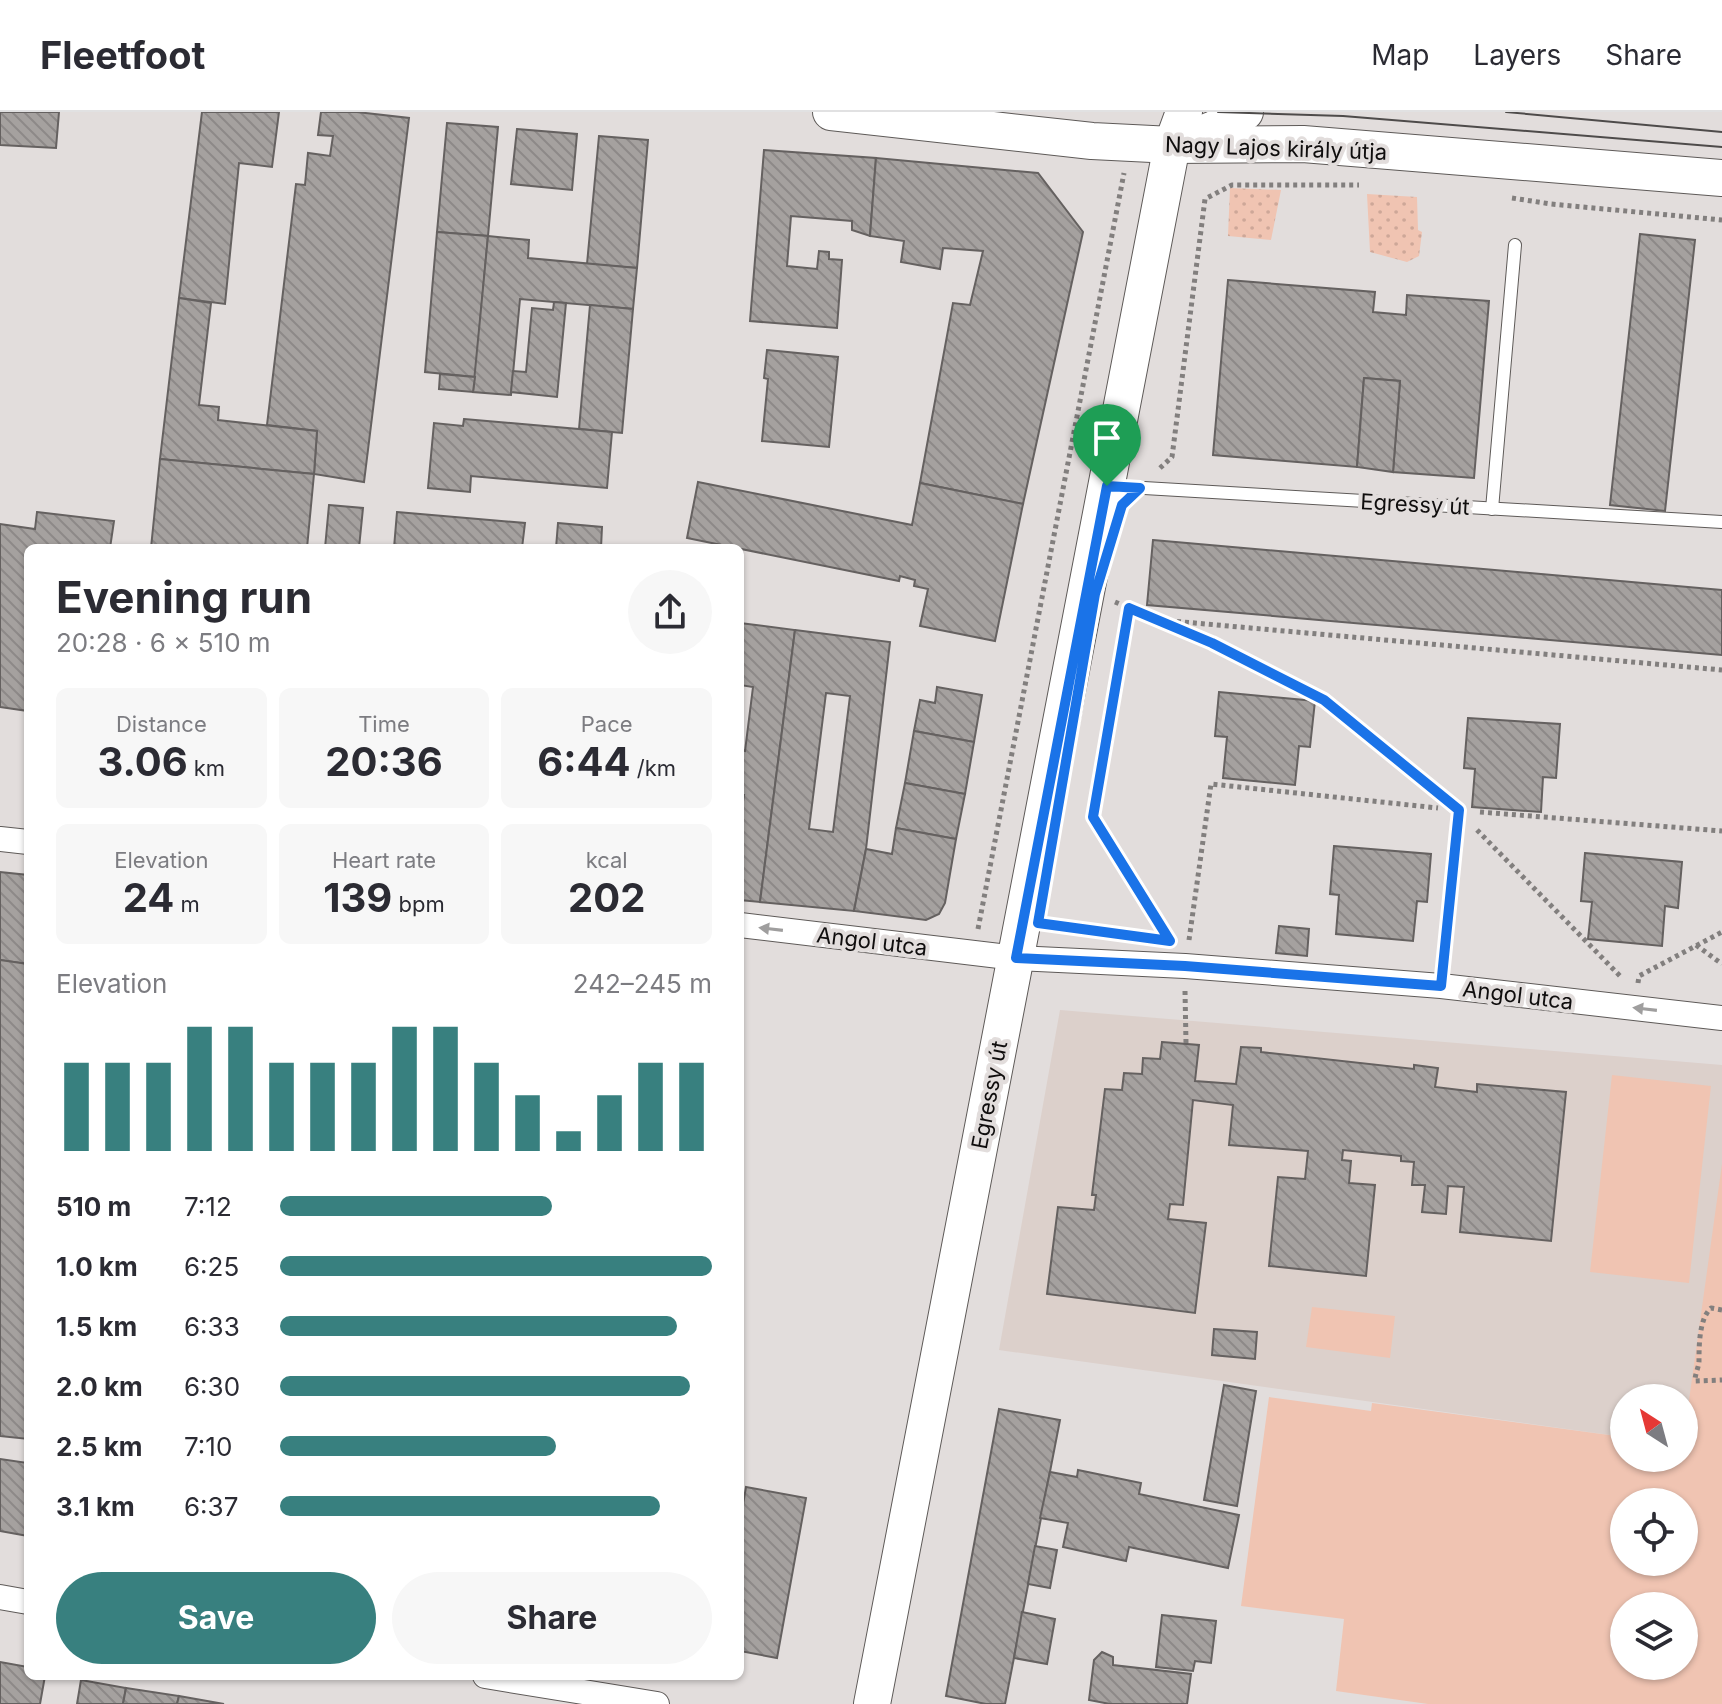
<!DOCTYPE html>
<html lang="en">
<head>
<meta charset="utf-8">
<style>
  :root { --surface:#fff; --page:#f7f7f7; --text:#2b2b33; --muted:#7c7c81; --line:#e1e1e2; --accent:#38807f }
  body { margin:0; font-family:Inter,sans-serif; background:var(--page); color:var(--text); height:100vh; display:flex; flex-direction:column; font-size:30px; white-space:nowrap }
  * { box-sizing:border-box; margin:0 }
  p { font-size:26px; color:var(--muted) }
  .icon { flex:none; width:44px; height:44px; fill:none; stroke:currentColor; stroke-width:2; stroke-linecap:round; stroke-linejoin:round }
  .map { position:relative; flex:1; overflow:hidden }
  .side { position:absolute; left:24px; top:432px; width:720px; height:1136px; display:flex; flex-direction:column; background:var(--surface); border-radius:12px; box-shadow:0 2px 6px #0004 }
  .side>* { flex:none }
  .needle { width:52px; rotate:324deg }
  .tools { position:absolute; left:1610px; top:1272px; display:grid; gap:16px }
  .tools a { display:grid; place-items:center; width:88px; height:88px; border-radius:50%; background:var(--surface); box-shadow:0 2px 6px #0004; font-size:40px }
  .pin { position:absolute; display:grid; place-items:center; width:68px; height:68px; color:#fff; margin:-82px -34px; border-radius:50% 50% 50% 0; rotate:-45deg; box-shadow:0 0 8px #0007 }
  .pin .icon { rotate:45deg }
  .round { display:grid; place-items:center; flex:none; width:84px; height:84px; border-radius:42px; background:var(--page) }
  .head { display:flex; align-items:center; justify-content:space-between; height:136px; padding:0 32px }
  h1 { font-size:44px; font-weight:700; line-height:60px }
  .metrics { display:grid; grid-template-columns:repeat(3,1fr); gap:12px; height:136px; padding:8px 32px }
  .metrics div { display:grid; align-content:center; border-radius:12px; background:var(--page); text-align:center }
  .metrics b { font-size:40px; font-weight:700 }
  .metrics small { font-size:22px; font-weight:400 }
  .metrics p { font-size:22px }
  .chart { height:224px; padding:16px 32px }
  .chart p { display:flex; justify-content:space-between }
  .chart svg { width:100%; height:144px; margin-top:8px; stroke:var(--accent); stroke-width:6 }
  .action { display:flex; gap:16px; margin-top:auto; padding:16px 32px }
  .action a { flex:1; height:92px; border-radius:48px; background:var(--accent); color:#fff; font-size:32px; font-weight:700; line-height:92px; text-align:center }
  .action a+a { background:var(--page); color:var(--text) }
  ul { padding:0 32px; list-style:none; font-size:26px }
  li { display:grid; grid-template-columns:128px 96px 1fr; align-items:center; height:60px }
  li i { height:20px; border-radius:10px; background:var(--accent) }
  header { display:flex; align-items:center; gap:48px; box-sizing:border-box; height:112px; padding:0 40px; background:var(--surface); border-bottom:2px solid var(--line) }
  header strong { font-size:38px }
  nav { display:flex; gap:44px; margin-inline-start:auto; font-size:28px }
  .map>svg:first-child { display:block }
</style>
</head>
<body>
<header>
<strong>Fleetfoot</strong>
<nav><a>Map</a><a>Layers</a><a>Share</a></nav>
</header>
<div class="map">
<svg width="1722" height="1592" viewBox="0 0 1722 1592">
  <defs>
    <pattern id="grass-dots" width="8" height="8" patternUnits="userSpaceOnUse" patternTransform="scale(2)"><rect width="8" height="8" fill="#f0c4b2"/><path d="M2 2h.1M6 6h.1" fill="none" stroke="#cda798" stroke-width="1.8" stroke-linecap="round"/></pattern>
    <pattern id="building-back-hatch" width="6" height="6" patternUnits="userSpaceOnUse" patternTransform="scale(2)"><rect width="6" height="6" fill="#a5a19f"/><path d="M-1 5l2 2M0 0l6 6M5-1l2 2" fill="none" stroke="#8d8988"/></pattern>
  </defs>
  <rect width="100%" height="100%" fill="#e2dddc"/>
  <!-- built -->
  <path fill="#dcd0cb" d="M1060 898 1722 953V1338L1684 1333V1286H1624V1325L999 1238Z"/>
  <!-- grass -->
  <g fill="url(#grass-dots)">
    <path d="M1230 76 1281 78 1271 128 1228 124Z"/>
    <path d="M1367 82 1417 85 1418 118 1422 120 1419 144 1407 150 1370 140Z"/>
  </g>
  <!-- park -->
  <g fill="#f0c4b2" fill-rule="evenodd">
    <path d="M1612 963 1711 974 1689 1171 1590 1160Z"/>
    <path d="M1722 1052V1592H1428L1336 1579 1344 1507 1241 1494 1269 1285 1371 1299 1372 1291 1624 1325V1346H1684V1324ZM1684 1390V1450H1624V1390ZM1684 1494V1554H1624V1494Z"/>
    <path d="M1312 1195 1395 1204 1390 1246 1306 1235Z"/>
  </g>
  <!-- building -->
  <g fill="url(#building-back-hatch)" stroke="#656160" stroke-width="2" fill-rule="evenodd">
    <path d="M0 0H59L56 36 0 33Z"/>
    <path d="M202 0H279L272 55 239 51 225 192 179 186Z"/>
    <path d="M321 0H357L409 6 364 370 314 362 317 319 267 313 296 72 305 73 308 41 330 44 333 24 318 23Z"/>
    <path d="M447 11 498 15 488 124 437 120Z"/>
    <path d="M517 17 577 22 572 78 511 72Z"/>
    <path d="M599 24 648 28 637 156 587 152Z"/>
    <path d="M764 38 876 46 870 124 852 118V109L791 104 787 154 817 157 819 139 829 140V147L842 148 837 216 750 209Z"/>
    <path d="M876 46 1038 61 1083 120 1023 392 920 371 953 191 970 193 983 139 943 136 940 157 901 150 904 129 870 124Z"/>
    <path d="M437 120 488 124 475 265 425 260Z"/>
    <path d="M1640 122 1695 128 1665 399 1610 393Z"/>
    <path d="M488 124 529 128 528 146 637 156 633 197 520 187 511 283 473 280Z"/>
    <path d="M1228 168 1375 180 1373 200 1406 203 1407 183 1489 189 1474 366 1393 360 1400 269 1364 266 1357 355 1213 343Z"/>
    <path d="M179 186 211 191 199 293 219 295 218 308 317 319 314 362 160 347Z"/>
    <path d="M554 190 566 191 557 285 511 280 513 259 526 260 532 196 553 198Z"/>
    <path d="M590 193 633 197 622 321 579 317Z"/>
    <path d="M767 238 838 245 829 335 762 329 768 267 764 266Z"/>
    <path d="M440 262 475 265 473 280 439 277Z"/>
    <path d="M1364 266 1400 269 1393 360 1357 355Z"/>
    <path d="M464 307 612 320 607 376 471 364 470 380 428 376 434 311 463 314Z"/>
    <path d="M160 347 314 362 307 436H151Z"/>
    <path d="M698 370 912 413 920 371 1023 392 995 529 920 514 928 477 914 474 915 468 900 464 899 469 687 426Z"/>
    <path d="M329 393 363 396 359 436H325Z"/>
    <path d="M37 400 114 409 110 436H28V599L0 595V412L35 417Z"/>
    <path d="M397 400 525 411 522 436H394Z"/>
    <path d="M558 411 602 415 601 436H556Z"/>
    <path d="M1153 428 1722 478V543L1147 493Z"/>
    <path d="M740 511 795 518 760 790 740 788V710L744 683H740V638L745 639 753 575 740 573Z"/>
    <path d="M795 518 890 530 866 737 854 799 760 790ZM826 581 850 584 833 720 809 717Z"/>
    <path d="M937 575 982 583 974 630 914 619 920 588 935 591Z"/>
    <path d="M1219 580 1315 589 1310 635 1299 634 1295 673 1223 666 1227 625 1215 624Z"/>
    <path d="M1468 606 1560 612 1556 666 1543 665 1541 700 1472 695 1475 657 1464 656Z"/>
    <path d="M914 619 974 630 965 682 905 671Z"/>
    <path d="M905 671 965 682 956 727 896 716Z"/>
    <path d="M896 716 956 727 945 791 939 802 926 808 854 799 866 737 892 742Z"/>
    <path d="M1334 734 1431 742 1427 790 1417 789 1413 829 1336 822 1339 783 1330 782Z"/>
    <path d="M1585 741 1682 750 1678 796 1665 794 1662 834 1588 827 1592 790 1581 789Z"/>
    <path d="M0 760 28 763V852L0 848Z"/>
    <path d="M1279 814 1309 817 1307 844 1276 841Z"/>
    <path d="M0 848 28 852V1327L0 1324Z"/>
    <path d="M1162 930 1199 933 1195 969 1236 972 1241 935 1261 936V940L1414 957V953L1438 956 1435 975 1477 980V972L1566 980 1551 1129 1460 1120 1464 1075 1448 1074 1446 1102 1422 1100 1425 1073H1412L1414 1050 1401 1049V1044L1343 1038 1342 1048 1351 1049 1349 1071 1375 1073 1366 1164 1269 1154 1278 1065 1305 1067 1308 1039 1229 1033 1233 993 1193 988 1183 1093 1170 1092 1168 1107 1206 1111 1195 1201 1047 1182 1058 1095 1094 1098 1096 1083H1092L1105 977 1122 978 1124 961 1142 962 1143 946 1160 947Z"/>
    <path d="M1214 1217 1257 1220 1255 1247 1212 1243Z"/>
    <path d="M1224 1273 1256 1279 1237 1394 1204 1388Z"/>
    <path d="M999 1297 1060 1308 1005 1592H986L946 1584Z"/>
    <path d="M0 1347 28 1351V1424L0 1419Z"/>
    <path d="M1078 1358 1141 1371 1139 1382 1239 1403 1228 1456 1129 1435 1126 1449 1063 1435 1068 1411 1040 1406 1050 1360 1077 1365Z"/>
    <path d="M746 1375 806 1386 777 1546 740 1539V1410Z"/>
    <path d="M1035 1434 1057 1438 1050 1476 1028 1472Z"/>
    <path d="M1022 1500 1055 1507 1047 1552 1014 1546Z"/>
    <path d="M1162 1503 1216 1509 1211 1551 1195 1549 1193 1559 1156 1555Z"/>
    <path d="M1102 1540 1113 1545V1553L1191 1562 1187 1592H1110L1089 1588 1094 1548Z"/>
    <path d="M0 1550 28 1555V1564H45L40 1592H0Z"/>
    <path d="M81 1568 126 1576 123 1592H77Z"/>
    <path d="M126 1576 179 1584 177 1592H123Z"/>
    <path d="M179 1584 224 1592H177Z"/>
  </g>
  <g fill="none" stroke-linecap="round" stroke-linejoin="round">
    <defs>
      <g id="lane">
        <path d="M1110 374 1722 410"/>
        <path d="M1492 397 1515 133"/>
        <path d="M1441 874 1459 698"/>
      </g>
      <g id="street">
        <path d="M0 727 28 730"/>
        <path d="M740 813 1016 846 1185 854 1441 874 1722 906"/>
        <path d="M0 1485 28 1490"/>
        <path d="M485 1564 657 1592"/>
      </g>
      <g id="secondary">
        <path d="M831 0 1092 29 1172 33 1303 32 1722 66"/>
        <path d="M1189 27 1214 17 1245 0"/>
        <path d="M872 1592 1172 33 1184 0"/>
      </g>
    </defs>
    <!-- lane casing -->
    <use href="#lane" stroke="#5e5a58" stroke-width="14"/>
    <!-- street casing -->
    <use href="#street" stroke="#5e5a58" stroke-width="26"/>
    <!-- secondary casing -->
    <use href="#secondary" stroke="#5e5a58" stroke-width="38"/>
    <!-- path -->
    <g stroke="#827f7e" stroke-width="5" stroke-dasharray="4 4" stroke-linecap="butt">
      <path d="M1512 86 1551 92 1722 108"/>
      <path d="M1160 356 1172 345 1205 87 1232 73H1359"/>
      <path d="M1115 490 1212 531 1324 588 1444 686"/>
      <path d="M1129 496 1093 705 1168 826"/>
      <path d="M1161 508 1722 558"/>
      <path d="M1480 700 1722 719"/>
      <path d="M1477 718 1621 865"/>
      <path d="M1056 813 1097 819"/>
      <path d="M978 817 1124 61"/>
      <path d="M1189 828 1211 672 1438 696"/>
      <path d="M1696 833 1722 852"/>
      <path d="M1638 871 1639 864 1722 820"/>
      <path d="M1185 879 1186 931"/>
      <path d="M1722 1198 1711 1196C1699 1207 1699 1234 1699 1249 1699 1255 1695 1261 1695 1269L1722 1268"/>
    </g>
    <!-- lane -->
    <use href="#lane" stroke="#fff" stroke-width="12"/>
    <!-- street -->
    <use href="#street" stroke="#fff" stroke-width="24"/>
    <!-- secondary -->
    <use href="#secondary" stroke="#fff" stroke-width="36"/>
    <!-- tram -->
    <g stroke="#4e4b4a" stroke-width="2">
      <path d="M1218 0 1343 4 1722 35"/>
      <path d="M1506 0 1722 20"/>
    </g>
  </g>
  <!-- one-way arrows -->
  <defs><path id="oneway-solid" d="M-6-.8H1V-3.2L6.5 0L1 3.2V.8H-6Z" transform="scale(2)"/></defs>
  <g fill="#9f9e9e">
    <use href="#oneway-solid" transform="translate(771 817) rotate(-173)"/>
    <use href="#oneway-solid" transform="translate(1645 897) rotate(-173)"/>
  </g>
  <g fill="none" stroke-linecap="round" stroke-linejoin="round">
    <defs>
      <path id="route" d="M1107 374 1140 376 1122 393 1095 482 1038 811 1170 829 1093 705 1129 496 1212 531 1324 588 1459 698 1441 874 1185 854 1016 846Z"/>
    </defs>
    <!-- route casing -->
    <use href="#route" stroke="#fff" stroke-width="16"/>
    <!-- route -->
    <use href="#route" stroke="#1a73e8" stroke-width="10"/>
  </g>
  <g text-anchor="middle" stroke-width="8" stroke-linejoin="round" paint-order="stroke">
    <!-- street labels -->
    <g font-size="22" fill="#0f0d0d" stroke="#e2dddc">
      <text transform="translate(1276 36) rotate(2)" y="8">Nagy Lajos király útja</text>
      <text transform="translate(1415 392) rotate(3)" y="8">Egressy út</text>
      <text transform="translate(872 829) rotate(7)" y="8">Angol utca</text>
      <text transform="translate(1518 883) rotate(7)" y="8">Angol utca</text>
      <text transform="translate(989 983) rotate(-79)" y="8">Egressy út</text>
    </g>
  </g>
</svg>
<div class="tools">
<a><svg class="needle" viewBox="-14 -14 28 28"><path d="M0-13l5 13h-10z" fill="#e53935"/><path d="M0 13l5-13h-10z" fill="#7c7c81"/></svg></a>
<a><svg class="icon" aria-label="locate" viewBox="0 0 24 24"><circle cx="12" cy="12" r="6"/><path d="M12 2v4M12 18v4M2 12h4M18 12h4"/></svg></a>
<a><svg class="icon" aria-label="layers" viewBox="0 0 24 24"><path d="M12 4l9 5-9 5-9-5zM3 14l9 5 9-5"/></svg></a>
</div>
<div class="pin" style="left:1107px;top:374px;background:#1e9e55"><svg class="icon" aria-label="arrive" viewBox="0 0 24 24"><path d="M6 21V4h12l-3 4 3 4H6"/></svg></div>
<section class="side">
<div class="head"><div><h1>Evening run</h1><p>20:28 · 6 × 510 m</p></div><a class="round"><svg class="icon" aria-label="share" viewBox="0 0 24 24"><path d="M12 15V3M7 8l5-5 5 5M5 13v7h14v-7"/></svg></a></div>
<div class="metrics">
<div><p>Distance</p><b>3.06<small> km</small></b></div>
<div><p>Time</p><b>20:36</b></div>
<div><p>Pace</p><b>6:44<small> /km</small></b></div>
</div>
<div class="metrics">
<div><p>Elevation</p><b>24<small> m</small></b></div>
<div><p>Heart rate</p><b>139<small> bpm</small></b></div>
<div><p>kcal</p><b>202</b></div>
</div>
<div class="chart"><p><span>Elevation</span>242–245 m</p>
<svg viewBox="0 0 160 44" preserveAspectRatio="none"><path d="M5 44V17M15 44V17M25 44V17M35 44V6M45 44V6M55 44V17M65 44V17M75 44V17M85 44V6M95 44V6M105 44V17M115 44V27M125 44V38M135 44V27M145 44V17M155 44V17"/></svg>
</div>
<ul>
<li><b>510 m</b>7:12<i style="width:63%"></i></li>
<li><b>1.0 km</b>6:25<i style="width:100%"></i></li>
<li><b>1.5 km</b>6:33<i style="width:92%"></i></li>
<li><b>2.0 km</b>6:30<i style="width:95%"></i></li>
<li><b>2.5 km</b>7:10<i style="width:64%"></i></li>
<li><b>3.1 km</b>6:37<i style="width:88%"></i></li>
</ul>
<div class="action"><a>Save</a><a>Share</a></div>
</section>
</div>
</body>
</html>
